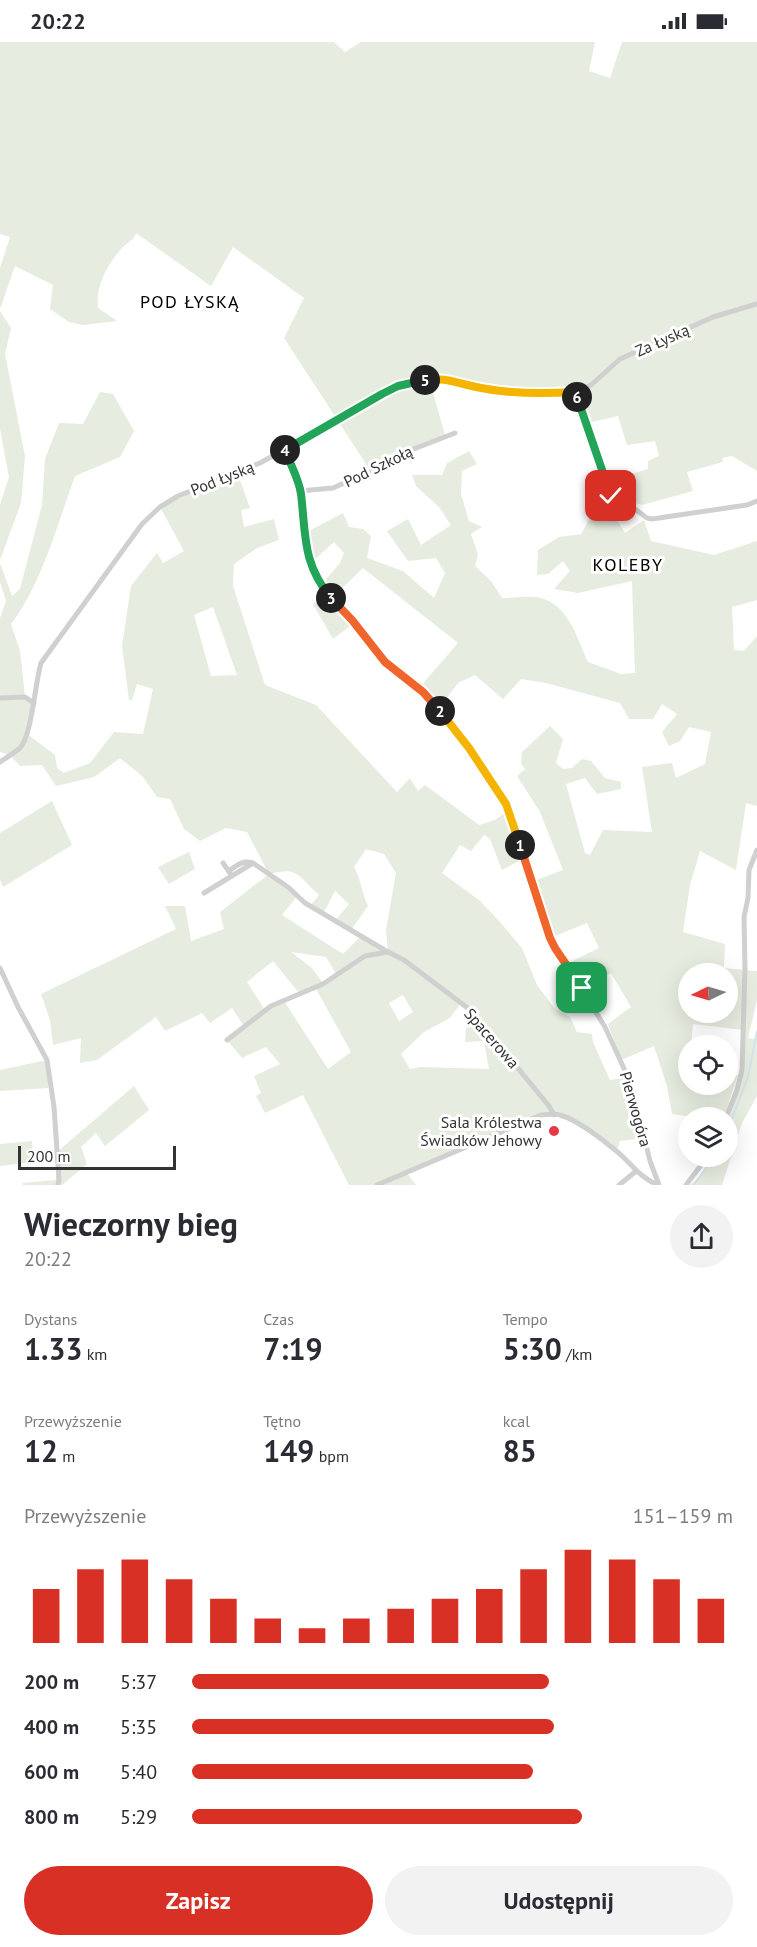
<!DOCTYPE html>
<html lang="pl">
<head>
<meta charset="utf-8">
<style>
  :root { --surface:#fff; --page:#f2f2f3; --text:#2b2b33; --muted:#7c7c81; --accent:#d93025 }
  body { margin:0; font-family:"PT Sans",sans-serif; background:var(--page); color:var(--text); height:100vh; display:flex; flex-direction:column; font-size:22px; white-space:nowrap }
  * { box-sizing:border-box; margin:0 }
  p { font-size:20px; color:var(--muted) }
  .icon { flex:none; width:33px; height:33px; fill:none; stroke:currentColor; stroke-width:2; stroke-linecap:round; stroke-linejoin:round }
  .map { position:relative; height:1143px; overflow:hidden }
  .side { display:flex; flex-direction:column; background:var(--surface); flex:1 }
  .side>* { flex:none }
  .needle { width:39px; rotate:265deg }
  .fabs { position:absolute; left:678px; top:921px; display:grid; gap:12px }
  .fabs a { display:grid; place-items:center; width:60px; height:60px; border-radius:50%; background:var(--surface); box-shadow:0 6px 24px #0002; font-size:30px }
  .scale { position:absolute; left:18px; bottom:15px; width:158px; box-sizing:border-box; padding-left:6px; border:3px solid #333; border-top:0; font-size:16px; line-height:21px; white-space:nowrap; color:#333; -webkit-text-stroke:4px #fff; paint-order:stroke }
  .pin { position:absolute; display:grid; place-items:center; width:51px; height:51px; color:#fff; margin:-26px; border-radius:12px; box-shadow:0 3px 9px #0006 }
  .km { position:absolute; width:30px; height:30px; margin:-15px; border-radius:50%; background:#222; color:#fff; font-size:16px; line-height:30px; text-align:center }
  .round { display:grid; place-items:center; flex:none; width:63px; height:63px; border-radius:32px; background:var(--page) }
  .headline { display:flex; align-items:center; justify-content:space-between; height:102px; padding:0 24px }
  h1 { font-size:33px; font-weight:700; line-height:45px }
  .figures { display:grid; grid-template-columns:repeat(3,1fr); gap:9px; height:102px; padding:6px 24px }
  .figures div { display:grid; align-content:center }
  .figures b { font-size:30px; font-weight:700 }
  .figures small { font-size:16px; font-weight:400 }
  .figures p { font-size:16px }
  .chart { height:168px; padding:12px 24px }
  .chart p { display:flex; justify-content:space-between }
  .chart svg { width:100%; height:108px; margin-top:6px; stroke:var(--accent); stroke-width:6 }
  .action { display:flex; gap:12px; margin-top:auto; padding:12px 24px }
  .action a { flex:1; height:69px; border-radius:36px; background:var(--accent); color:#fff; font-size:24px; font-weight:700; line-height:69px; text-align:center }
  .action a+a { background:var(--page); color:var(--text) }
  ul { padding:0 24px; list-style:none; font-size:20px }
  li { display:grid; grid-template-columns:96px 72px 1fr; align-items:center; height:45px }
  li i { height:15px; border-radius:8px; background:var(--accent) }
  .status { display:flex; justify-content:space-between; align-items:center; height:42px; padding:0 30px; background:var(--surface); direction:ltr }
  .status svg { height:16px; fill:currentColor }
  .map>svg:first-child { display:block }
</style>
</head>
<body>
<div class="status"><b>20:22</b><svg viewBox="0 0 49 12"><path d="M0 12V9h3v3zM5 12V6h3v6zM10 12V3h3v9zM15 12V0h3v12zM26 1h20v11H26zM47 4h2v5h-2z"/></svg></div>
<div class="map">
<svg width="757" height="1143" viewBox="0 0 757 1143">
  <rect width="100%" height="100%" fill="#fff"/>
  <!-- green -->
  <g fill="#e6ecdf" fill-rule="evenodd">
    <path d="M0 0H334L345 10 361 0H595L589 29 610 36 622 0H757V429L732 414 722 416 723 420 687 430 693 449 642 463 635 461 628 433 648 427V419L659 414 655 399 627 403 618 374 587 381 575 350H520L441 336 430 340 445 393 460 389 401 412 370 428 284 296 304 256 233 205 211 244 136 191C134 198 128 200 123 205 108 221 95 244 98 266L117 279 82 283 69 280 50 267 53 243 15 224 0 267V226L10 195 0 192Z"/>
    <path d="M0 269 11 286 5 312 25 414 21 461 0 518V463L9 435 0 387Z"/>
    <path d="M100 350 113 352 134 389 120 415 75 434C59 478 40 546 11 582L20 609 25 654 34 661 26 691 55 713 57 726 64 731 90 721 114 690 143 692 153 647 137 642 132 658H129L122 604 131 544 157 511 163 521 184 509 160 465 237 430 250 466 241 468 244 485 274 477 279 498 257 506 234 522 233 544 265 643 316 663 397 750 410 736 418 749 425 743 479 783 495 778 507 769 525 816 502 828 490 797 484 793 471 809 460 803 442 831 479 858 500 880 522 906 537 943 555 967 570 975 577 990 592 992 593 1000 610 1038 628 1035 645 1096 620 1099 617 1109 587 1088 559 1072 541 1073 407 1131 416 1143H349L303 1053 265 1071 256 1054 261 1051 254 1034 280 1022 266 1005 242 1016 227 998 244 984 232 966 210 981 202 971 165 989 156 975 97 1018 80 1021 81 996 53 1003 50 978 41 952 176 887 165 864H185L191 899 224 887 220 870 269 832 247 790 226 786 200 799 184 787 170 757 157 755 143 735 120 716 94 735 56 744 42 723 20 724 10 713 0 710V576L6 559 0 540V521L12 554 20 547 42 463 45 417 59 381 83 382ZM213 565 237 633 211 634 194 573ZM366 807 384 812 396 831 386 888 388 910 361 894 343 912 282 873 297 854 270 832C298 824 299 835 319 853L310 864 323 872 335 849 349 862 335 879 351 888 368 864C362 851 361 838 354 825ZM291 910 326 915 337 933 323 941 312 926ZM273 919 300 952 315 945 351 1010 328 1027 284 959 265 968 247 940ZM403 953 413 970 399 979 389 961ZM461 961 468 967 465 1000 484 999 489 1027 421 1025 410 1027 401 1012 424 990 450 976Z"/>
    <path d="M469 409 477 422 462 429 461 452 469 479 482 485 471 492 478 512 475 524 491 539 502 556C514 556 529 553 541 556 569 564 577 596 588 620L621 632 635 631 632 539 578 551 554 547 570 529 563 519 548 532 537 533 538 508 559 495 581 492 593 470 604 435 617 478 625 491 644 478 651 499 714 513 757 499V558L732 565 734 608 744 609 757 594V764L746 761 736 828 700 809 690 843 683 890 725 902 724 926 757 929V958L748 996 754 997 757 988V1054L742 1081 722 1143H690L702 1132 712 1115 728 1114V1079L738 1050 743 988 693 982 691 1003 688 1004V1042H728V1036L738 1033 724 1075H694L672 1072 667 1044 654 1004 621 1018 608 982 631 965 611 931 581 944 566 922 599 906 587 881 550 896 534 839 563 828 540 770 517 734 525 727 521 722 522 710 550 684 563 697 556 721 563 727 572 726 582 717 591 719 605 736 621 740V747L597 752 585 736 566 742 585 811 590 813 603 788 652 790 642 725 672 721 676 736 705 722 711 690 689 685 680 699 669 704 662 690 677 672 662 662 653 677H629L620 661 546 641 521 637 503 657 475 633 458 641 440 665 420 645 458 601 363 526 334 554 323 541 340 521 344 511 334 500 313 519 305 491 343 471 349 485 363 487 371 494 367 516 403 529 434 556 445 531 436 516 408 519 387 489 408 477 421 503 451 483 439 465 416 444 412 433H442L447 421ZM688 932H728V970H688Z"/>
    <path d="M326 554 353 582 333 597 313 562Z"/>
    <path d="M52 759 72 803 3 845 0 838V791Z"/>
    <path d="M189 810 195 827 169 842 158 825Z"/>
    <path d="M47 1018 50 1033 48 1046 0 1049V1028Z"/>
    <path d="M134 1044 149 1068 105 1104 96 1091 81 1105 87 1122 62 1143H23L22 1141 56 1138 57 1110Z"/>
    <path d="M32 1099V1120L0 1124V1102Z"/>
  </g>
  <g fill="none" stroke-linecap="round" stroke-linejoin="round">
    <!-- stream -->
    <g stroke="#cfe2ee" stroke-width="1.5">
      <path d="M728 1087 748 1035 757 989"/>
      <path d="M694 1143 714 1114"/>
    </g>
    <!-- minor -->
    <g stroke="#d0d0d0" stroke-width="5">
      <path d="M575 350 616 472 635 467 647 476 652 477 747 463 757 459"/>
      <path d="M285 407 300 449 306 508 317 534 328 553 352 578 385 620 423 650 439 667 469 706 506 762 550 896 605 985 631 1042 650 1119 659 1143"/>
      <path d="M300 449 333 446 375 427 401 412 455 391"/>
      <path d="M0 656 25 655 34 661"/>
      <path d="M0 720C6 716 14 711 20 706 32 693 35 641 41 621L142 482 160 465 178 454 260 421 398 344 441 336 476 345 520 350 542 352 575 350 591 343 620 317 713 275 757 262"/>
      <path d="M223 821 230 831"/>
      <path d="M229 829C237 823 243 818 253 821"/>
      <path d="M204 851 253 821 288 845 305 861 388 910"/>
      <path d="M0 926 18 965 47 1018 54 1065 59 1138 58 1143"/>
      <path d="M227 998 271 964 323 942 365 914 388 910 404 918 469 967 549 1064 554 1073"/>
      <path d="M726 1076 737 1048 742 1028 745 927 744 875 748 856 749 828 757 808"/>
      <path d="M377 1143 541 1073C547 1073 554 1071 560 1073 577 1078 601 1096 615 1108 632 1121 637 1134 658 1143"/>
      <path d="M619 1143 635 1130"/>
      <path d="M686 1143 708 1114"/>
    </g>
  </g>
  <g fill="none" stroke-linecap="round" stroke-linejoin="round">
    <defs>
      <path id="split-1" d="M520 803 550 896 555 906 582 946"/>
      <path id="split-2" d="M440 669 469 706 506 762 520 803"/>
      <path id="split-3" d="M331 556 352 578 385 620 423 650 440 669"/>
      <path id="split-4" d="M285 408C290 422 299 437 301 452 306 493 302 521 331 556"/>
      <path id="split-5" d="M285 408 382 352 398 344 425 338"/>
      <path id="split-6" d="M425 338C445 335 456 341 476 345 508 352 542 352 575 350L577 355"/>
      <path id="split-7" d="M577 355 611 454"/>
    </defs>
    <!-- split-1 casing -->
    <use href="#split-1" stroke="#fff" stroke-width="12"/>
    <!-- split-2 casing -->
    <use href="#split-2" stroke="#fff" stroke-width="12"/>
    <!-- split-3 casing -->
    <use href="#split-3" stroke="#fff" stroke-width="12"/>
    <!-- split-4 casing -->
    <use href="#split-4" stroke="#fff" stroke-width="12"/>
    <!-- split-5 casing -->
    <use href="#split-5" stroke="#fff" stroke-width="12"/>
    <!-- split-6 casing -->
    <use href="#split-6" stroke="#fff" stroke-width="12"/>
    <!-- split-7 casing -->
    <use href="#split-7" stroke="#fff" stroke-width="12"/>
    <!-- split-1 -->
    <use href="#split-1" stroke="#f0652b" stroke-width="8"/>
    <!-- split-2 -->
    <use href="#split-2" stroke="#f5b400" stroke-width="8"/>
    <!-- split-3 -->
    <use href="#split-3" stroke="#f0652b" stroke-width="8"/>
    <!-- split-4 -->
    <use href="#split-4" stroke="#22a559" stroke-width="8"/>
    <!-- split-5 -->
    <use href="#split-5" stroke="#22a559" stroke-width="8"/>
    <!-- split-6 -->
    <use href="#split-6" stroke="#f5b400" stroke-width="8"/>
    <!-- split-7 -->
    <use href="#split-7" stroke="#22a559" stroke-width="8"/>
  </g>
  <!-- markers -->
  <circle fill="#e63946" stroke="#fff" stroke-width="2" cx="554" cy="1089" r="6"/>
  <g text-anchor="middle" stroke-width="6" stroke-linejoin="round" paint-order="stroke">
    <!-- street labels -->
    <g font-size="16" fill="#333" stroke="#fff">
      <text transform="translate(662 298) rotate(-24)" y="6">Za Łyską</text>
      <text transform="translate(378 424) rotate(-26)" y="6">Pod Szkołą</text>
      <text transform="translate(222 436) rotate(-22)" y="6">Pod Łyską</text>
      <text transform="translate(492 996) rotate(49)" y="6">Spacerowa</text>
      <text transform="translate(636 1067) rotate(74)" y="6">Pierwogóra</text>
    </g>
    <!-- poi labels -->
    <g font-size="16" fill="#333" stroke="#fff" text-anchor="end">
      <text x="542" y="1086">Sala Królestwa<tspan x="542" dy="18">Świadków Jehowy</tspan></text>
    </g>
    <!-- neighbourhood labels -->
    <g font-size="18" letter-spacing="1.5" fill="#000" stroke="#fff">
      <text x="190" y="266">POD ŁYSKĄ</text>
      <text x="628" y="529">KOLEBY</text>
    </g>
  </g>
</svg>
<div class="fabs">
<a><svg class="needle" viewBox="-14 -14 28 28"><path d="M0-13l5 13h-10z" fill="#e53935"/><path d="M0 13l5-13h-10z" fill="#7c7c81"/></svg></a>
<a><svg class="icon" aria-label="locate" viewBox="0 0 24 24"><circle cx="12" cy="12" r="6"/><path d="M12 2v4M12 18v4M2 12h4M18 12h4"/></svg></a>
<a><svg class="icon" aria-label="layers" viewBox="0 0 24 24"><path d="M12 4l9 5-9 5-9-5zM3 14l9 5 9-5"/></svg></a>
</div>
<div class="scale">200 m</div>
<div class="pin" style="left:582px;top:946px;background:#1e9e55"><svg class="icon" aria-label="arrive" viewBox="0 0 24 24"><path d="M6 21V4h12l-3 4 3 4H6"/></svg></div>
<div class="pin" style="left:611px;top:454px;background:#d93025"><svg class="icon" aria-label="check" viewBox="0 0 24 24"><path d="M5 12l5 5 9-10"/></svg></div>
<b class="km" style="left:520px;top:803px">1</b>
<b class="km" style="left:440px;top:669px">2</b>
<b class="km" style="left:331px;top:556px">3</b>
<b class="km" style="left:285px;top:408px">4</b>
<b class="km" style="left:425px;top:338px">5</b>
<b class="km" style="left:577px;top:355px">6</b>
</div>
<section class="side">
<div class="headline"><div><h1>Wieczorny bieg</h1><p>20:22</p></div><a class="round"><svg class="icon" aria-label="share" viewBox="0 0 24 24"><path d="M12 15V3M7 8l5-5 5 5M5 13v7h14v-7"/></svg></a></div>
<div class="figures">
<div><p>Dystans</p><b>1.33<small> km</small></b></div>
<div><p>Czas</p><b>7:19</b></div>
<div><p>Tempo</p><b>5:30<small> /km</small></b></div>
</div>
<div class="figures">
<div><p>Przewyższenie</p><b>12<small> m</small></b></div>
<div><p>Tętno</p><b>149<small> bpm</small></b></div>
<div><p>kcal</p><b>85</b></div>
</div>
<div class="chart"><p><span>Przewyższenie</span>151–159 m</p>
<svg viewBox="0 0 160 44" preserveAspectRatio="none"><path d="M5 44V22M15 44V14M25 44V10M35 44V18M45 44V26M55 44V34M65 44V38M75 44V34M85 44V30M95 44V26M105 44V22M115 44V14M125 44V6M135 44V10M145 44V18M155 44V26"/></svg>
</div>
<ul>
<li><b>200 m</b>5:37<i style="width:66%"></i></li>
<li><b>400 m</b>5:35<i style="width:67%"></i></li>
<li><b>600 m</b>5:40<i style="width:63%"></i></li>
<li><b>800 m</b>5:29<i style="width:72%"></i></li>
</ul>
<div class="action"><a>Zapisz</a><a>Udostępnij</a></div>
</section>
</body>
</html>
